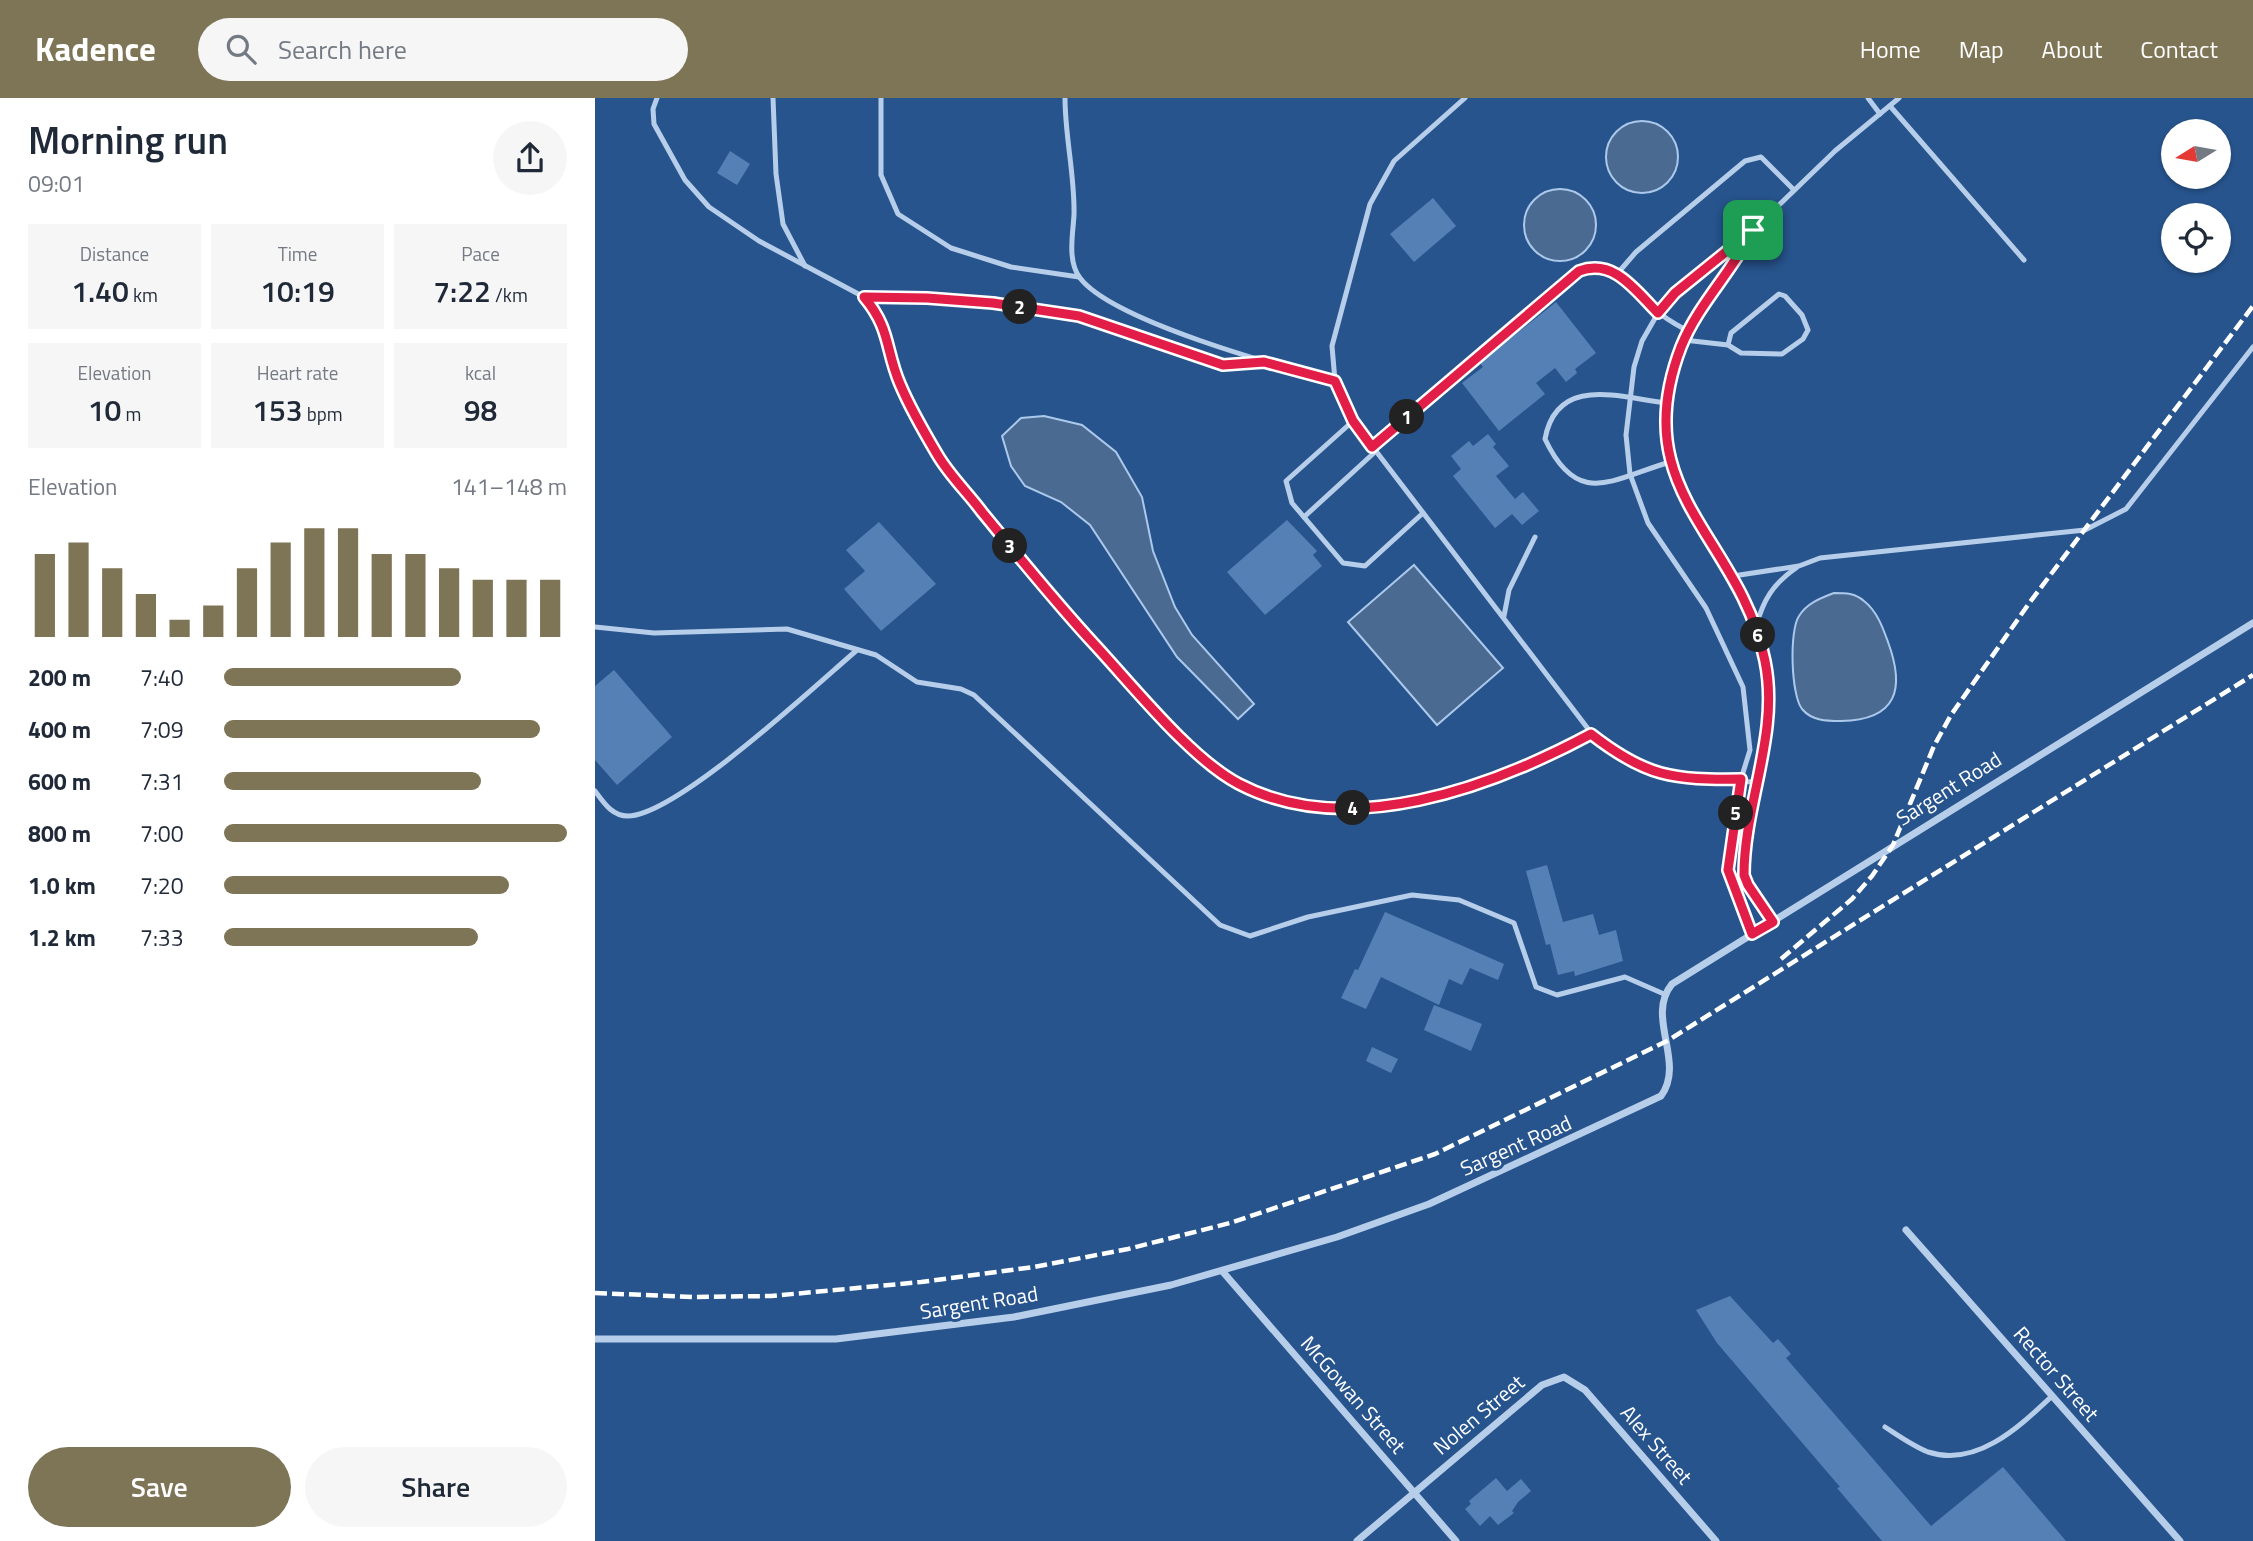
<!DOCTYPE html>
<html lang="en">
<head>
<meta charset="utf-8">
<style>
  :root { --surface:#fff; --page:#f6f6f7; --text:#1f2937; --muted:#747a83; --accent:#7e7456 }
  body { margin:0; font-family:"Titillium Web",sans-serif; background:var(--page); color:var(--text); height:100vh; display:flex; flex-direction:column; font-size:26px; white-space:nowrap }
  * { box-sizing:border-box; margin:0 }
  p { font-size:23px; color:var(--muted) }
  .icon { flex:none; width:38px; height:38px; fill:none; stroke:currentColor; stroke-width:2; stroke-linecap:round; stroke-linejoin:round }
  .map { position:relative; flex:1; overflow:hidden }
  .sheet { display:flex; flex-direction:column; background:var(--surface); width:595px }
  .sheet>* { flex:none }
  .needle { width:46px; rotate:259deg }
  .tools { position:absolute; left:1566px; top:21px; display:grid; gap:14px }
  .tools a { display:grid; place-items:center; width:70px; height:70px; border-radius:50%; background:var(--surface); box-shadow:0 2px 5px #0004; font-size:35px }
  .pin { position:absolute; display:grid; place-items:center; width:60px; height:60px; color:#fff; margin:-30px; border-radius:14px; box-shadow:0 4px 10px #0006 }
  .km { position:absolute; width:35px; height:35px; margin:-18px; border-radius:50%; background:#222; color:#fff; font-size:19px; line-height:35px; text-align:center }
  .round { display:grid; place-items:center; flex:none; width:74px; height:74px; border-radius:37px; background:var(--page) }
  .summary { display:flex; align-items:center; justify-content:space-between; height:119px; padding:0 28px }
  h1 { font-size:38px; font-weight:600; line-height:52px }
  .metrics { display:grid; grid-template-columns:repeat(3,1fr); gap:10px; height:119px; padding:7px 28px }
  .metrics div { display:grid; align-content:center; border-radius:0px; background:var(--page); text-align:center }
  .metrics b { font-size:30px; font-weight:600 }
  .metrics small { font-size:19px; font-weight:400 }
  .metrics p { font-size:19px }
  .chart { height:196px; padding:14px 28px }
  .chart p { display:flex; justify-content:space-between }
  .chart svg { width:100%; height:126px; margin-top:7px; stroke:var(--accent); stroke-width:6 }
  .primary-button { display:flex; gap:14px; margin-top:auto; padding:14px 28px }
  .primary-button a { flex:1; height:80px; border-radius:42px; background:var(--accent); color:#fff; font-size:28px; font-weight:600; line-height:80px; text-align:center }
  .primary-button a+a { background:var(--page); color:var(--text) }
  ul { padding:0 28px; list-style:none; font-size:23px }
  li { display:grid; grid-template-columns:112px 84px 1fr; align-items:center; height:52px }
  li i { height:18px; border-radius:9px; background:var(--accent) }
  header { display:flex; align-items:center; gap:42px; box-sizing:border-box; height:98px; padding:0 35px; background:var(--accent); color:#fff }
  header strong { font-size:33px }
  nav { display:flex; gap:38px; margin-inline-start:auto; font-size:24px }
  .search { width:490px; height:63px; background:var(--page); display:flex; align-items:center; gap:18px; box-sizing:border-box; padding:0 24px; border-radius:38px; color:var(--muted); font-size:26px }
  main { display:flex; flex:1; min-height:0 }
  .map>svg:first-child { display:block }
</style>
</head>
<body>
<header>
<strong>Kadence</strong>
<div class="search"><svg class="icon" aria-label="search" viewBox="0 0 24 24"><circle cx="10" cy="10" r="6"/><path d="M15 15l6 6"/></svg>Search here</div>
<nav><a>Home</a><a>Map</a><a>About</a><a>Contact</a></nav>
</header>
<main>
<section class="sheet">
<div class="summary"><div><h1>Morning run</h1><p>09:01</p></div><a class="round"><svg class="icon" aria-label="share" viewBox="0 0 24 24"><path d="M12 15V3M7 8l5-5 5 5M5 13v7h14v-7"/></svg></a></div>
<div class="metrics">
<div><p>Distance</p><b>1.40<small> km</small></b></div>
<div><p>Time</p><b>10:19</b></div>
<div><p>Pace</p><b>7:22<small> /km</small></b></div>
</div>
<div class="metrics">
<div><p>Elevation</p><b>10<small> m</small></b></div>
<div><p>Heart rate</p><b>153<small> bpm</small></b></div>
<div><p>kcal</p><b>98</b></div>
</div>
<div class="chart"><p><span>Elevation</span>141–148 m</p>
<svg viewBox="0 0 160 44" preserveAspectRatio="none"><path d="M5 44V15M15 44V11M25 44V20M35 44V29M45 44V38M55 44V33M65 44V20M75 44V11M85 44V6M95 44V6M105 44V15M115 44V15M125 44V20M135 44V24M145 44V24M155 44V24"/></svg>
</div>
<ul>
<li><b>200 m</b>7:40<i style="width:69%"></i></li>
<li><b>400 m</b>7:09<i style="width:92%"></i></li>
<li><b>600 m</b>7:31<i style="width:75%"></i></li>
<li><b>800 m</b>7:00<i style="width:100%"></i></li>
<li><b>1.0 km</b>7:20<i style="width:83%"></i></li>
<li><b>1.2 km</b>7:33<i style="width:74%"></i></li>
</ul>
<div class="primary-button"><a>Save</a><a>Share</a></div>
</section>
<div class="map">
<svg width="1658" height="1443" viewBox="0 0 1658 1443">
  <rect width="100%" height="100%" fill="#27548d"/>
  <!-- water -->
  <g fill="#4b6a92" stroke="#abc9eb" stroke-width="2">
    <circle cx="1047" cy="59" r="36"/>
    <circle cx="965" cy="127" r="36"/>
    <path d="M449 318 487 327 521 354 547 399 558 453 580 509 597 537 659 606 643 621 582 559 495 427 466 404 430 388 416 368 407 338 426 320Z"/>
    <path d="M819 467 908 570 842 627 753 524Z"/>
    <path d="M1239 495C1251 495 1260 495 1269 503 1282 513 1288 530 1293 544 1310 590 1303 622 1246 623 1232 623 1217 623 1207 611 1196 597 1194 533 1204 518 1212 505 1226 500 1239 495Z"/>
  </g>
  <!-- building -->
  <g fill="#5480b5">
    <path d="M135 53 155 66 142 87 122 75Z"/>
    <path d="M838 100 861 128 819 164 795 136Z"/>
    <path d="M961 204 1001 255 980 271 982 275 971 284 960 270 941 285 950 296 904 333 867 285 888 269 885 265Z"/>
    <path d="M893 336 901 346 898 349 914 368 901 378 920 401 928 394 944 413 927 427 917 416 900 430 858 378 866 371 856 358 874 343 878 348Z"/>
    <path d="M692 422 722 453 718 457 727 468 670 517 632 474Z"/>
    <path d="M284 424 341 486 286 533 249 491 270 473 251 452Z"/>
    <path d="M19 572 77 639 22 687 0 662V588Z"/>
    <path d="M952 767 968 824 998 816 1004 837 1021 832 1028 863 980 878 979 873 963 877 955 846 951 847 931 773Z"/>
    <path d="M790 814 909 866 903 882 875 870 867 887 854 881 844 907 786 879 771 911 746 900 760 871 763 872Z"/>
    <path d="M839 907 887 926 876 953 829 932Z"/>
    <path d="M777 949 803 961 796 975 771 963Z"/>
    <path d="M1135 1198 1178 1245 1183 1241 1196 1256 1191 1260 1336 1428 1408 1369 1471 1443H1287L1242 1390 1245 1389 1122 1245 1101 1212Z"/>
    <path d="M901 1380 912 1393 926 1381 936 1393 923 1404 917 1413 919 1415 903 1427 895 1418 885 1428 870 1411 876 1406 874 1403Z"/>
  </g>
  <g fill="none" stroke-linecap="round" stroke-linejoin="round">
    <!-- lane -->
    <g stroke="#b7ceea" stroke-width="5">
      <path d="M62 0 58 11 59 26 90 82 114 109 164 143 269 199 285 218 304 285 343 359 485 531 592 646 643 686 695 706 780 710 829 701 939 667 997 636"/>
      <path d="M178 0 181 76 188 126 210 168"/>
      <path d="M286 0V77L303 116 356 150 416 169 484 179"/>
      <path d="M470 0C470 39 480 78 479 117 478 136 472 163 485 180 518 223 683 268 740 283"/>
      <path d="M870 0 799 63 775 106 737 248 740 283 758 323 997 636 1030 663 1088 682 1162 684"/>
      <path d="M1273 0 1285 16"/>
      <path d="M1295 8 1429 162"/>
      <path d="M1156 135C1137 174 1104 206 1087 247 1031 389 1143 439 1170 562 1186 635 1150 705 1149 777L1178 824"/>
      <path d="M1022 176 1041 154 1150 63 1166 59 1199 92"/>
      <path d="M269 199H332L398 205 484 218 628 267 666 264"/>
      <path d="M1089 242 1133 247 1146 255 1187 256 1208 241 1213 232 1207 217 1190 198 1184 196 1136 235 1133 247"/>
      <path d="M1072 305C1026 300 962 276 950 341 983 411 1017 381 1075 364"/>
      <path d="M758 323 691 383 697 405 748 465 770 468 828 415"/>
      <path d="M777 349 984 173C1019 160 1037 191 1061 212 1070 221 1082 227 1093 233"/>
      <path d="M709 419 781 353"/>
      <path d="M1138 478 1204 468 1225 460 1490 432 1531 411 1658 249"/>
      <path d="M909 518 914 492 940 439"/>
      <path d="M0 529 59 535 192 531 281 557 322 584 366 591 379 597 625 827 655 838 713 819 817 797 864 802 919 825 941 889 962 897 1030 879 1069 896"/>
      <path d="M1161 529C1168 502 1178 486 1201 470"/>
      <path d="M0 693C9 705 17 718 33 718 82 717 220 588 262 552"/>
      <path d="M1157 836 1133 772 1146 681 1155 652 1148 589 1111 510 1053 425 1035 376 1031 337 1039 269 1047 243 1063 215 1080 195 1158 132 1240 53 1304 0"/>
      <path d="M1290 1329C1304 1338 1318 1348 1333 1354 1382 1370 1425 1328 1457 1298"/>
    </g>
    <!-- street -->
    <g stroke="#b7ceea" stroke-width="7">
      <path d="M1311 1132 1585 1443"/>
      <path d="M628 1174 861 1443"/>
      <path d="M0 1241H241L419 1219 576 1187 742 1139 834 1106 1066 998C1091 964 1050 919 1077 886L1658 525"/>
      <path d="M762 1443 947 1287 969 1279 990 1292 1121 1443"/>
    </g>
    <!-- rail -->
    <g stroke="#fff" stroke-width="4.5" stroke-dasharray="12 5" stroke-linecap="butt">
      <path d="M1186 861 1257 801 1277 778 1298 747 1339 648 1356 617 1435 504 1658 208"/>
      <path d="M0 1195 100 1199 176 1198 326 1184 439 1169 533 1151 635 1125 840 1056 1072 943 1658 577"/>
    </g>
  </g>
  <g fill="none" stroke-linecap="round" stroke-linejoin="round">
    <defs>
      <path id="route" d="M1158 132C1138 173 1103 206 1086 249 1030 395 1145 438 1170 563 1185 636 1149 705 1149 777L1153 787 1178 824 1157 836 1133 772 1146 681C1078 682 1051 679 996 636 897 689 753 743 644 686 596 661 538 588 500 547 461 505 424 459 387 414 373 395 354 377 342 356 329 334 315 310 305 286 290 251 296 231 269 199L332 200 398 205 484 218 628 267 669 264 740 283 758 323 777 349 984 173C1019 160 1040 192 1063 215L1080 195Z"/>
    </defs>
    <!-- route casing -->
    <use href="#route" stroke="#fff" stroke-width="14"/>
    <!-- route -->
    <use href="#route" stroke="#e11d48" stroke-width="9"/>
  </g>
  <g text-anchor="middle" stroke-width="6" stroke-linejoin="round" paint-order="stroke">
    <!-- street labels -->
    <g font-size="21" fill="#fff" stroke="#27548d">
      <text transform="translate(1354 691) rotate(-32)" y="7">Sargent Road</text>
      <text transform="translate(921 1048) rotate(-24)" y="7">Sargent Road</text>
      <text transform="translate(384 1205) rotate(-9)" y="7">Sargent Road</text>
      <text transform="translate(1461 1276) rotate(49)" y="7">Rector Street</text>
      <text transform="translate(758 1297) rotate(49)" y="7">McGowan Street</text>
      <text transform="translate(884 1317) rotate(-40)" y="7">Nolen Street</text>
      <text transform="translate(1061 1347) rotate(49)" y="7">Alex Street</text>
    </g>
  </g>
</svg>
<div class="tools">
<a><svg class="needle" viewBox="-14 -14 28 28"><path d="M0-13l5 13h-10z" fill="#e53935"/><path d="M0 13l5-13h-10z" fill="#747a83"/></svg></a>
<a><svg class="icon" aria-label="locate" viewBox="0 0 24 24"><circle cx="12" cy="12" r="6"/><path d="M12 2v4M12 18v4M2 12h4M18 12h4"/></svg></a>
</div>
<div class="pin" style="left:1158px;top:132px;background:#1e9e55"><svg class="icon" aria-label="arrive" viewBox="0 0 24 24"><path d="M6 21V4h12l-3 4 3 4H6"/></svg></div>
<b class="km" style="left:812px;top:319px">1</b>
<b class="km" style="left:425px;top:209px">2</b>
<b class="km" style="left:415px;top:448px">3</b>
<b class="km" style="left:758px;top:710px">4</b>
<b class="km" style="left:1141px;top:715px">5</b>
<b class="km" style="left:1163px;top:537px">6</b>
</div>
</main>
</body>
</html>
